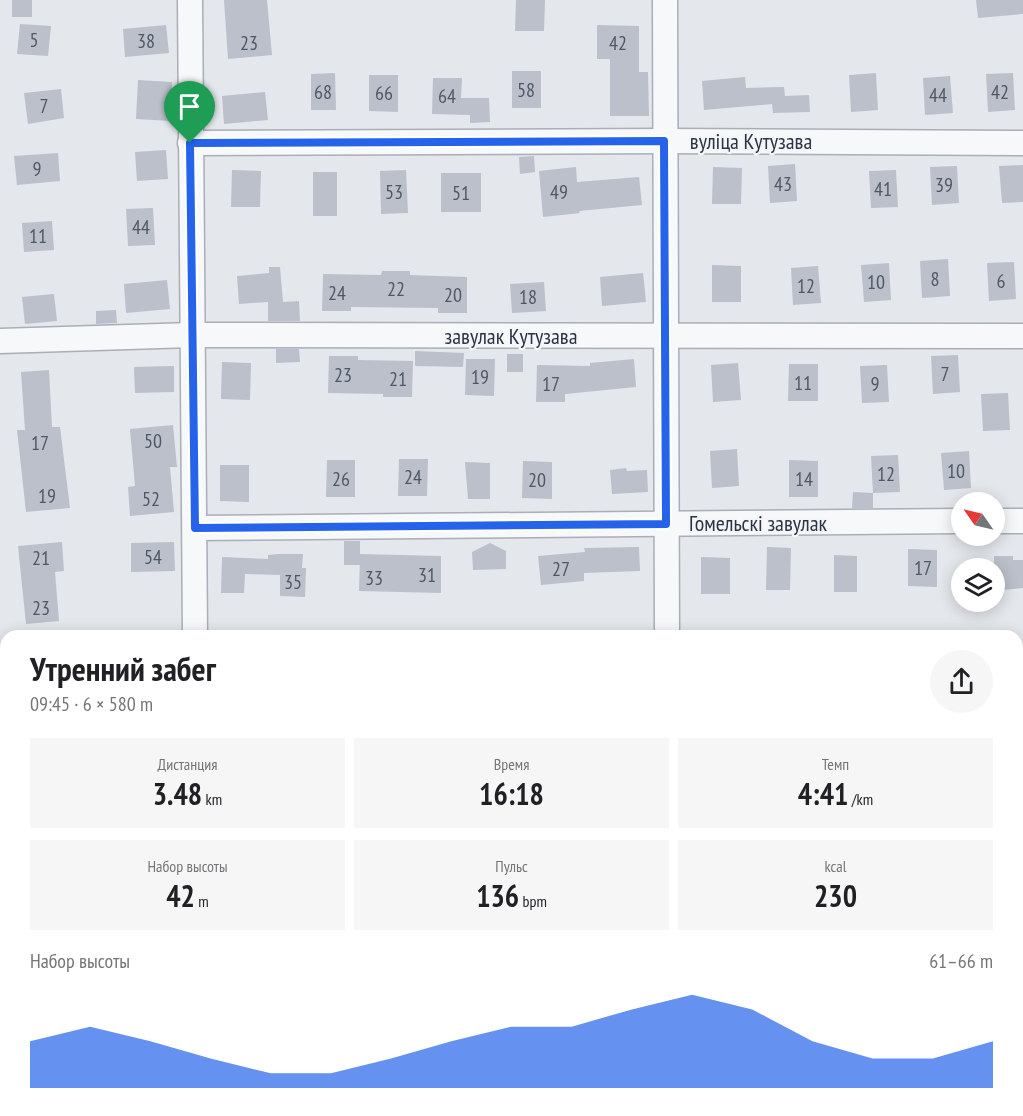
<!DOCTYPE html>
<html lang="ru">
<head>
<meta charset="utf-8">
<style>
  :root { --surface:#fff; --page:#f6f6f6; --text:#202124; --muted:#757577; --accent:#2563eb }
  body { margin:0; font-family:"PT Sans Narrow",sans-serif; background:var(--page); color:var(--text); height:100vh; display:flex; flex-direction:column; font-size:22px; white-space:nowrap }
  * { box-sizing:border-box; margin:0 }
  p { font-size:20px; color:var(--muted) }
  .icon { flex:none; width:33px; height:33px; fill:none; stroke:currentColor; stroke-width:2; stroke-linecap:round; stroke-linejoin:round }
  .map { position:relative; flex:1; overflow:hidden }
  .drawer { position:absolute; left:0px; top:630px; width:1023px; height:486px; display:flex; flex-direction:column; background:var(--surface); border-radius:18px 18px 0 0; box-shadow:0 3px 15px #0003 }
  .drawer>* { flex:none }
  .needle { width:39px; rotate:304deg }
  .buttons { position:absolute; left:951px; top:492px; display:grid; gap:12px }
  .buttons a { display:grid; place-items:center; width:54px; height:54px; border-radius:50%; background:var(--surface); box-shadow:0 3px 15px #0003; font-size:30px }
  .pin { position:absolute; display:grid; place-items:center; width:51px; height:51px; color:#fff; margin:-62px -26px; border-radius:50% 50% 50% 0; rotate:-45deg; box-shadow:0 0 6px #0007 }
  .pin .icon { rotate:45deg }
  .round { display:grid; place-items:center; flex:none; width:63px; height:63px; border-radius:32px; background:var(--page) }
  .overview { display:flex; align-items:center; justify-content:space-between; height:102px; padding:0 30px }
  h1 { font-size:33px; font-weight:600; line-height:45px }
  .figures { display:grid; grid-template-columns:repeat(3,1fr); gap:9px; height:102px; padding:6px 30px }
  .figures div { display:grid; align-content:center; border-radius:0px; background:var(--page); text-align:center }
  .figures b { font-size:30px; font-weight:600 }
  .figures small { font-size:16px; font-weight:400 }
  .figures p { font-size:16px }
  .chart { height:168px; padding:12px 30px }
  .chart p { display:flex; justify-content:space-between }
  .chart svg { width:100%; height:108px; margin-top:6px; fill:var(--accent); opacity:.7 }
  .map>svg:first-child { display:block }
</style>
</head>
<body>
<div class="map">
<svg width="1023" height="1116" viewBox="0 0 1023 1116">
  <rect width="100%" height="100%" fill="#e4e7ec"/>
  <!-- building -->
  <g fill="#bbc0ca">
    <rect x="12" y="0" width="20" height="17"/>
    <path d="M224 0H267L272 55 228 59Z"/>
    <path d="M516 0H545L544 31H515Z"/>
    <path d="M976 0H1023V14L978 18Z"/>
    <path d="M20 24 51 26 48 56 17 54Z"/>
    <path d="M166 25 169 53 125 57 123 29Z"/>
    <path d="M597 25 639 26V72H648L649 116H610V59H597Z"/>
    <rect x="512" y="71" width="29" height="37"/>
    <path d="M335 73 336 110H311V74Z"/>
    <path d="M876 73 878 110 851 112 849 75Z"/>
    <path d="M1013 73 1015 110 988 112 986 74Z"/>
    <path d="M369 75H398V112L369 111Z"/>
    <path d="M950 76 953 113 925 115 923 78Z"/>
    <path d="M745 77 746 88 784 87 785 96 809 95 810 112 773 113 772 104 704 110 702 81Z"/>
    <path d="M433 78H462L461 98H489L490 122 470 123V115L432 114Z"/>
    <path d="M138 80 172 82 170 121 136 119Z"/>
    <path d="M61 89 64 118 28 124 24 93Z"/>
    <path d="M265 92 268 120 224 124 222 96Z"/>
    <path d="M166 150 168 179 137 181 135 152Z"/>
    <path d="M58 153 60 181 17 185 14 156Z"/>
    <path d="M534 156 535 172 520 174 519 157Z"/>
    <path d="M795 164 797 201 770 203 768 166Z"/>
    <path d="M1023 165V202L1002 203 999 166Z"/>
    <path d="M957 166 959 203 932 205 930 167Z"/>
    <path d="M576 167 577 182 639 177 642 205 579 211 580 213 543 217 539 171Z"/>
    <path d="M713 167 742 168 741 204H712Z"/>
    <path d="M232 170 261 171 260 207H231Z"/>
    <path d="M406 170 408 213 381 214 380 171Z"/>
    <path d="M896 170 898 207 871 208 869 171Z"/>
    <rect x="313" y="172" width="24" height="44"/>
    <rect x="441" y="173" width="40" height="39"/>
    <path d="M153 208 155 245 128 246 126 209Z"/>
    <path d="M52 221 54 250 24 252 22 223Z"/>
    <path d="M948 259 950 296 922 298 920 261Z"/>
    <path d="M1014 262 1016 299 989 301 987 263Z"/>
    <path d="M889 263 891 300 864 302 861 265Z"/>
    <path d="M712 265 741 266V302H712Z"/>
    <path d="M818 266 821 303 793 305 791 268Z"/>
    <path d="M269 267H280L283 302 299 301 300 321H268V302L239 304 237 276 269 273Z"/>
    <path d="M382 271H410V275L467 277V313H438V308L351 307V311H322L323 274 381 275Z"/>
    <path d="M643 273 646 302 602 306 600 277Z"/>
    <path d="M167 280 170 309 126 313 124 284Z"/>
    <path d="M544 282 546 311 512 313 510 284Z"/>
    <path d="M54 294 57 321 25 324 22 297Z"/>
    <path d="M116 310 117 323 96 324V311Z"/>
    <path d="M276 349H299L300 362 276 363Z"/>
    <path d="M415 351 464 353 463 367 415 366Z"/>
    <rect x="507" y="354" width="16" height="18"/>
    <path d="M958 355 960 392 933 394 931 356Z"/>
    <path d="M329 356H358V360L413 361 412 397H383V394L328 393Z"/>
    <path d="M466 359H495L494 396 465 395Z"/>
    <path d="M634 359 636 387 565 394V402H536L537 365 590 366V363Z"/>
    <path d="M222 362 251 363 250 400 221 399Z"/>
    <path d="M738 363 741 400 713 402 711 365Z"/>
    <path d="M789 364H818V401H788Z"/>
    <path d="M887 365 889 402 862 403 860 366Z"/>
    <path d="M174 366V392L135 393 134 367Z"/>
    <path d="M49 370 52 427H60L70 508 26 512 17 430H25L21 372Z"/>
    <path d="M1008 393 1010 430 983 431 981 394Z"/>
    <path d="M173 425 177 467H170L174 512 130 516 128 487 135 486 130 429Z"/>
    <path d="M737 449 739 486 712 488 710 451Z"/>
    <path d="M969 451 971 488 944 490 941 453Z"/>
    <path d="M898 455 900 492 873 493 871 456Z"/>
    <path d="M399 459H428L427 496H398Z"/>
    <path d="M327 460H355V497H326Z"/>
    <path d="M789 460 818 461V497H789Z"/>
    <path d="M523 461 552 462V499L522 498Z"/>
    <path d="M465 462 490 463V499H468Z"/>
    <path d="M220 465H249V502L220 501Z"/>
    <path d="M626 468 627 471 647 470 648 492 612 494 610 470Z"/>
    <path d="M853 492 873 493V508H852Z"/>
    <path d="M344 541H360V554L441 556V593L359 591 360 558V565H344Z"/>
    <path d="M62 542 64 571 55 572 59 621 26 624 18 546Z"/>
    <path d="M174 542 175 571 131 572V543Z"/>
    <path d="M490 543 506 551V569L473 570 472 552Z"/>
    <path d="M639 547 640 571 584 573V581L541 585 538 556 585 552 584 548Z"/>
    <path d="M767 547 791 548 790 590H766Z"/>
    <path d="M908 549 937 550V587L908 586Z"/>
    <path d="M278 554H303L302 568H306L305 597 280 596V575L245 574 244 593H221L222 557 268 559V555Z"/>
    <path d="M834 555 857 556V592H834Z"/>
    <path d="M994 556H1013V560H1023V588L994 591Z"/>
    <path d="M701 557 730 558V594H701Z"/>
  </g>
  <g fill="none" stroke-linecap="round" stroke-linejoin="round">
    <defs>
      <g id="minor">
        <path d="M190 0 195 636"/>
        <path d="M665 0 667 636"/>
        <path d="M190 143 665 141 1023 143"/>
        <path d="M0 341 192 335 1023 336"/>
        <path d="M994 521H1023"/>
        <path d="M195 528 962 521"/>
        <path d="M1017 725H1023"/>
        <path d="M0 893 1 1116"/>
        <path d="M1017 924H1023"/>
        <path d="M197 1110V1116"/>
        <path d="M671 1110V1116"/>
      </g>
    </defs>
    <!-- minor casing -->
    <use href="#minor" stroke="#a9aeb7" stroke-width="27"/>
    <!-- minor -->
    <use href="#minor" stroke="#f7f8fa" stroke-width="24"/>
  </g>
  <g fill="none" stroke-linecap="round" stroke-linejoin="round">
    <defs>
      <path id="route" d="M664 141 666 524 195 528 190 143Z"/>
    </defs>
    <!-- route casing -->
    <use href="#route" stroke="#fff" stroke-width="12"/>
    <!-- route -->
    <use href="#route" stroke="#2563eb" stroke-width="8"/>
  </g>
  <g text-anchor="middle" stroke-width="4.5" stroke-linejoin="round" paint-order="stroke">
    <!-- number labels -->
    <g font-size="20" fill="#4f5766">
      <text x="34" y="47">5</text>
      <text x="146" y="48">38</text>
      <text x="249" y="50">23</text>
      <text x="618" y="50">42</text>
      <text x="526" y="97">58</text>
      <text x="323" y="99">68</text>
      <text x="1000" y="99">42</text>
      <text x="384" y="100">66</text>
      <text x="938" y="102">44</text>
      <text x="447" y="103">64</text>
      <text x="44" y="113">7</text>
      <text x="37" y="176">9</text>
      <text x="783" y="191">43</text>
      <text x="944" y="192">39</text>
      <text x="883" y="196">41</text>
      <text x="394" y="199">53</text>
      <text x="559" y="199">49</text>
      <text x="461" y="200">51</text>
      <text x="141" y="234">44</text>
      <text x="38" y="243">11</text>
      <text x="935" y="286">8</text>
      <text x="1001" y="288">6</text>
      <text x="876" y="289">10</text>
      <text x="806" y="293">12</text>
      <text x="396" y="296">22</text>
      <text x="337" y="300">24</text>
      <text x="453" y="302">20</text>
      <text x="528" y="304">18</text>
      <text x="945" y="381">7</text>
      <text x="343" y="382">23</text>
      <text x="480" y="384">19</text>
      <text x="398" y="386">21</text>
      <text x="803" y="390">11</text>
      <text x="551" y="391">17</text>
      <text x="875" y="391">9</text>
      <text x="153" y="448">50</text>
      <text x="40" y="450">17</text>
      <text x="956" y="478">10</text>
      <text x="886" y="481">12</text>
      <text x="413" y="484">24</text>
      <text x="341" y="486">26</text>
      <text x="804" y="486">14</text>
      <text x="537" y="487">20</text>
      <text x="47" y="503">19</text>
      <text x="151" y="506">52</text>
      <text x="153" y="564">54</text>
      <text x="41" y="565">21</text>
      <text x="923" y="575">17</text>
      <text x="561" y="576">27</text>
      <text x="427" y="582">31</text>
      <text x="374" y="585">33</text>
      <text x="293" y="589">35</text>
      <text x="41" y="615">23</text>
    </g>
    <!-- street labels -->
    <g font-size="22" fill="#2b3445" stroke="#f4f6f9">
      <text x="751" y="149">вуліца Кутузава</text>
      <text x="511" y="344">завулак Кутузава</text>
      <text x="758" y="531">Гомельскі завулак</text>
    </g>
  </g>
</svg>
<div class="buttons">
<a><svg class="needle" viewBox="-14 -14 28 28"><path d="M0-13l5 13h-10z" fill="#e53935"/><path d="M0 13l5-13h-10z" fill="#757577"/></svg></a>
<a><svg class="icon" aria-label="layers" viewBox="0 0 24 24"><path d="M12 4l9 5-9 5-9-5zM3 14l9 5 9-5"/></svg></a>
</div>
<div class="pin" style="left:190px;top:143px;background:#1e9e55"><svg class="icon" aria-label="arrive" viewBox="0 0 24 24"><path d="M6 21V4h12l-3 4 3 4H6"/></svg></div>
<section class="drawer">
<div class="overview"><div><h1>Утренний забег</h1><p>09:45 · 6 × 580 m</p></div><a class="round"><svg class="icon" aria-label="share" viewBox="0 0 24 24"><path d="M12 15V3M7 8l5-5 5 5M5 13v7h14v-7"/></svg></a></div>
<div class="figures">
<div><p>Дистанция</p><b>3.48<small> km</small></b></div>
<div><p>Время</p><b>16:18</b></div>
<div><p>Темп</p><b>4:41<small> /km</small></b></div>
</div>
<div class="figures">
<div><p>Набор высоты</p><b>42<small> m</small></b></div>
<div><p>Пульс</p><b>136<small> bpm</small></b></div>
<div><p>kcal</p><b>230</b></div>
</div>
<div class="chart"><p><span>Набор высоты</span>61–66 m</p>
<svg viewBox="0 0 160 44" preserveAspectRatio="none"><path d="M0 44V25L10 19L20 25L30 32L40 38L50 38L60 32L70 25L80 19L90 19L100 12L110 6L120 12L130 25L140 32L150 32L160 25V44z"/></svg>
</div>
</section>
</div>
</body>
</html>
